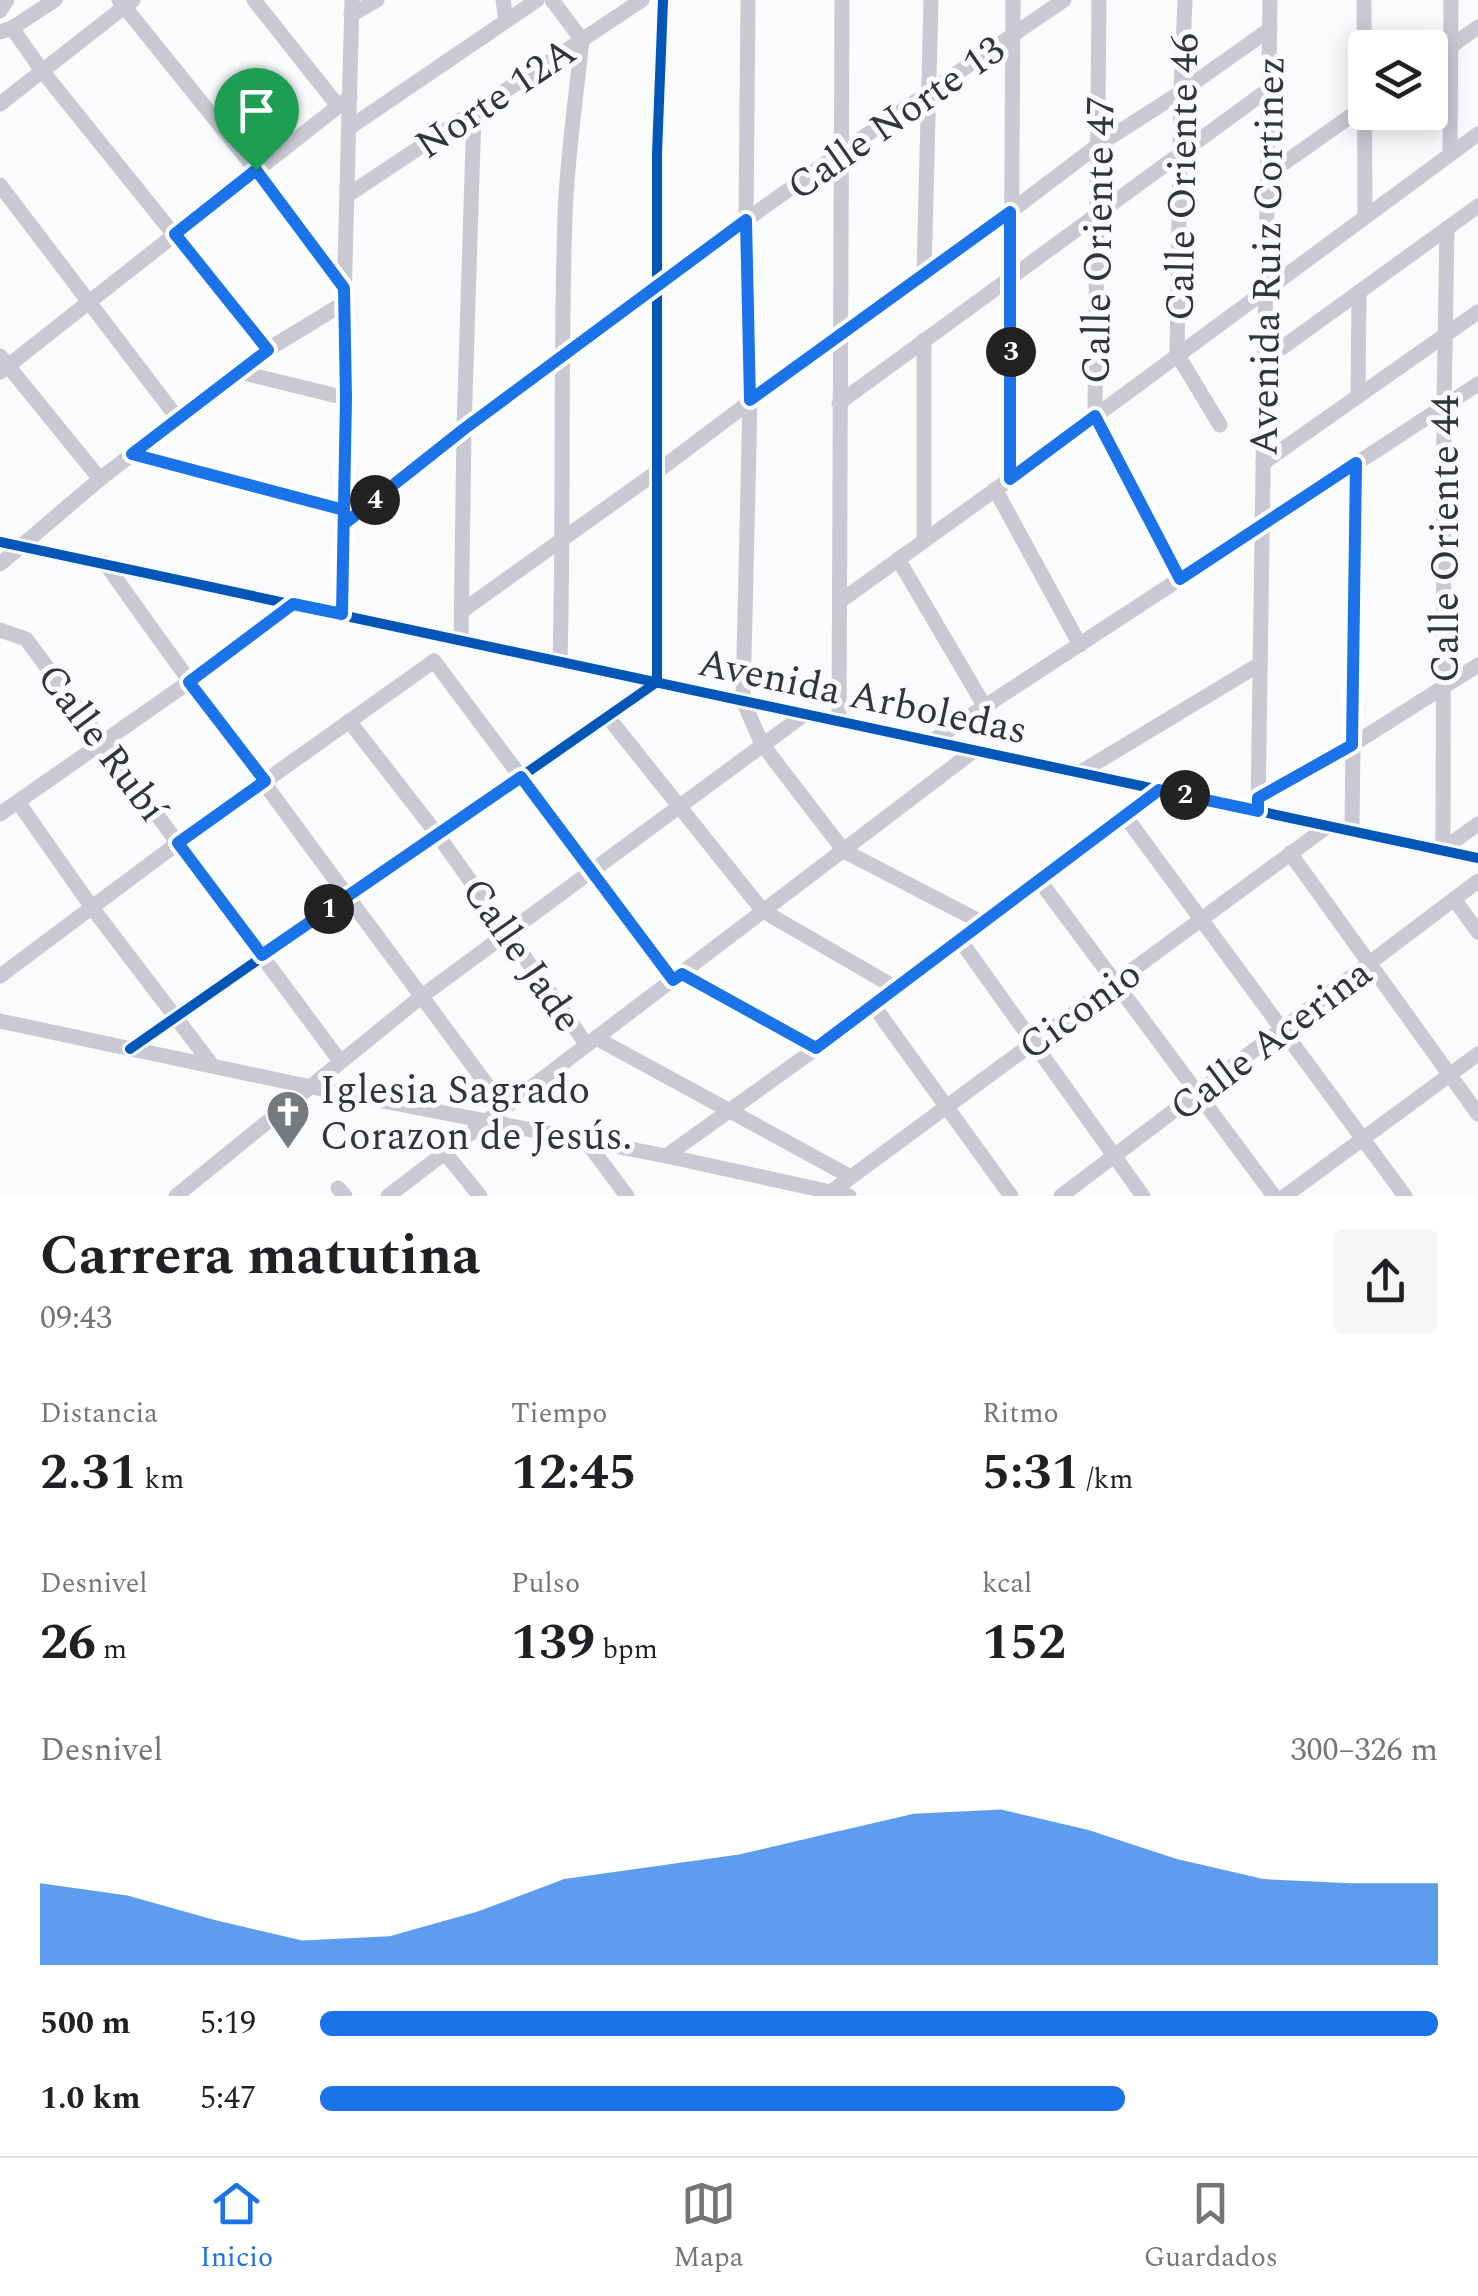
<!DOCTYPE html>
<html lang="es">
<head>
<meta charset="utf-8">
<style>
  :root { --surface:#fff; --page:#f6f6f6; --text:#202124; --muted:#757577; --line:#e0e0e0; --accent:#1a73e8 }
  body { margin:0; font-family:Spectral,serif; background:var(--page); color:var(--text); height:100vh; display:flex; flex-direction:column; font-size:38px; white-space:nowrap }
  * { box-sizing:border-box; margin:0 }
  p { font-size:32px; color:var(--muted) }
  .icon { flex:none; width:55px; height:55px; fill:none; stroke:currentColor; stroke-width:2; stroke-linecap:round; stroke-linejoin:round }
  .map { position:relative; height:1196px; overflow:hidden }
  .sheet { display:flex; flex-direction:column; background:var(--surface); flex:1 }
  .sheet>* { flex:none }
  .controls { position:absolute; left:1348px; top:30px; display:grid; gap:20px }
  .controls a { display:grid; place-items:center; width:100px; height:100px; border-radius:10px; background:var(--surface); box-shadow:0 5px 25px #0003; font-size:50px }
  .pin { position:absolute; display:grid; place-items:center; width:85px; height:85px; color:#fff; margin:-102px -42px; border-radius:50% 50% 50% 0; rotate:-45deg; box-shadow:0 0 10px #0007 }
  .pin .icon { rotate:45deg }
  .km { position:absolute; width:50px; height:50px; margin:-25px; border-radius:50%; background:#222; color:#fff; font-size:28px; line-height:50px; text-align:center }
  .round { display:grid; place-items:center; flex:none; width:105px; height:105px; border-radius:10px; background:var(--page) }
  .head { display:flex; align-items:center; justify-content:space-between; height:170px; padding:0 40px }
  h1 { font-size:55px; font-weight:700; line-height:75px }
  .stats { display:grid; grid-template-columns:repeat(3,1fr); gap:15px; height:170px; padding:10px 40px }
  .stats div { display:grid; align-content:center }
  .stats b { font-size:50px; font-weight:700 }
  .stats small { font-size:28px; font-weight:400 }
  .stats p { font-size:28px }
  .chart { height:280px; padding:20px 40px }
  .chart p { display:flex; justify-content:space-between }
  .chart svg { width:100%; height:180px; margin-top:10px; fill:var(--accent); opacity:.7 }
  ul { padding:0 40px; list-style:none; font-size:32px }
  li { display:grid; grid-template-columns:160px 120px 1fr; align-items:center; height:75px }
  li i { height:25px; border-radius:12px; background:var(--accent) }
  .dock { display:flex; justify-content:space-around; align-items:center; height:140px; border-top:2px solid var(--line); background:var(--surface); font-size:28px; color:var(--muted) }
  .dock a { display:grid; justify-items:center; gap:5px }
  .dock .current { color:var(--accent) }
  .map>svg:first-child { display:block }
</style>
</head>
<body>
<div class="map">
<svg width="1478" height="1196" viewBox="0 0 1478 1196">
  <rect width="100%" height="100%" fill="#fafbfc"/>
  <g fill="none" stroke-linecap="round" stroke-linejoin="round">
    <!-- street -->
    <g stroke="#c8c9d3" stroke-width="15">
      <path d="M119 0 256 170 345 288"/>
      <path d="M254 0 338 106"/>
      <path d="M503 0 506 21"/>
      <path d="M552 0 582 40C576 98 567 157 565 216 560 364 564 513 560 661"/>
      <path d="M748 0 746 220 750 400 743 701 762 744 844 851 983 923"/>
      <path d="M1099 0 1095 417 1179 579"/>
      <path d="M1185 0 1181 92 1177 354 1220 425"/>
      <path d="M1364 0 1365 216"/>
      <path d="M0 11 7 0"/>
      <path d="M351 15 377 0"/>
      <path d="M12 28 43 72 267 350"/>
      <path d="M0 32 12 28 55 0"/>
      <path d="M1430 61 1478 27"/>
      <path d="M0 104 133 0"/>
      <path d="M349 128 537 0"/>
      <path d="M1450 154 1451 0"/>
      <path d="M1267 175 1365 106"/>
      <path d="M0 185 178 419"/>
      <path d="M348 195 642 0"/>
      <path d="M924 274 931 0"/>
      <path d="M0 356 100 479"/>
      <path d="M1265 360 1478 206"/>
      <path d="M0 372 350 97"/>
      <path d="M239 372 346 398"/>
      <path d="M1358 396 1359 292"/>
      <path d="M839 403 1269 89"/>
      <path d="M132 454 344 510"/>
      <path d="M1263 463 1478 312"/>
      <path d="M1010 479 1013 0"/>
      <path d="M995 489 1080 645"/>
      <path d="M344 525 464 429 746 220 840 153 1064 0"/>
      <path d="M924 540V340"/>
      <path d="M0 542 1478 858"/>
      <path d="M898 559 985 707"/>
      <path d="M105 563C235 747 371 927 504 1108"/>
      <path d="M0 564 100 479 267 350 344 303"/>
      <path d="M842 600 1010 479 1478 134"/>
      <path d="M462 611 658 471 840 334 1010 212 1097 146 1181 92 1270 29"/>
      <path d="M342 614 346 398 344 303 352 0"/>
      <path d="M0 630 26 639 340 1061"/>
      <path d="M461 640 464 429 474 112"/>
      <path d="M434 661 673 980"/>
      <path d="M607 716 763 911 896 988"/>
      <path d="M349 721 437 834 587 1045"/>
      <path d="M839 721 842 0"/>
      <path d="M932 741 1478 384"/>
      <path d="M1079 773 1260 664"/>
      <path d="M1258 798 1352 745 1478 665"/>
      <path d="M18 802 93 909 212 1065"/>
      <path d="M1258 811 1270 0"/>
      <path d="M0 814 189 682 293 604"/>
      <path d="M1125 816 1405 1196"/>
      <path d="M1352 831 1356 463"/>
      <path d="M1443 849 1444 406 1447 228"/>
      <path d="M1443 849 1478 824"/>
      <path d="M1290 853 1478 1114"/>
      <path d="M1039 880 1274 1196"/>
      <path d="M1454 899 1478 932"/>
      <path d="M960 940 1143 1196"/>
      <path d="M682 974 817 1048"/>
      <path d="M0 976 178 843 434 661"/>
      <path d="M873 1005 1011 1196"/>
      <path d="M0 1021 311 1087 666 1156 849 1196"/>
      <path d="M596 1038 851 1177"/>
      <path d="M130 1049 657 682V153L663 0"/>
      <path d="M586 1141 627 1196"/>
      <path d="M445 1153 480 1196"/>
      <path d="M666 1156 817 1048 1159 790"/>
      <path d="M338 1188 345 1196"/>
      <path d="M828 1194 1328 826"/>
      <path d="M176 1196 422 996 805 714"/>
      <path d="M388 1196 975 750"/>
      <path d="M1061 1196 1478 881"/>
      <path d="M1285 1196 1478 1054"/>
    </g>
    <defs>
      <g id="cycleway">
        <path d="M0 542 1478 858"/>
        <path d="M130 1049 657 682V153L663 0"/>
      </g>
    </defs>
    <!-- cycleway casing -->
    <use href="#cycleway" stroke="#f9fafd" stroke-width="16"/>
    <!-- cycleway -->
    <use href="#cycleway" stroke="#0057b8" stroke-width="10"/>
  </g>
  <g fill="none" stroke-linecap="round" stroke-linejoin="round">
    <defs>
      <path id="route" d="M256 170 344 288 346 398 342 614 293 604 189 682 265 781 178 843 262 955 521 777 673 980 682 974 816 1048 1159 790 1258 811V798L1352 745 1356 463 1180 579 1095 416 1010 479V212L750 400 746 220 464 429 344 524V510L132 454 268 350 175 234 256 170"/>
    </defs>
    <!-- route casing -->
    <use href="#route" stroke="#fff" stroke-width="20"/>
    <!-- route -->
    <use href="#route" stroke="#1a73e8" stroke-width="12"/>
  </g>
  <!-- icons -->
  <defs>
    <symbol id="church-pin" viewBox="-11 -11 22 30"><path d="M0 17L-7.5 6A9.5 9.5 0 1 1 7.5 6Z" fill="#777a7d" stroke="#f9fafd"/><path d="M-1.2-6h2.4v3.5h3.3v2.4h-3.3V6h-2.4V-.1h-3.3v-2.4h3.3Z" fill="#fff"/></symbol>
  </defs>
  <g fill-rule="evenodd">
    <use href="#church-pin" x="263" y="1087" width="50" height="68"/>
  </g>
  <g text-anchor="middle" stroke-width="10" stroke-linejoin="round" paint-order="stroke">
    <!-- street labels -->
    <g font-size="40" fill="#313439" stroke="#f9fafd">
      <text transform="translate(495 97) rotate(-34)" y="14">Norte 12A</text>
      <text transform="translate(895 117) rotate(-35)" y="14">Calle Norte 13</text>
      <text transform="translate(1181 177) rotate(-89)" y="14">Calle Oriente 46</text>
      <text transform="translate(1097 240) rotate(-89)" y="14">Calle Oriente 47</text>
      <text transform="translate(1266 256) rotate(-89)" y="14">Avenida Ruiz Cortinez</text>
      <text transform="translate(1444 539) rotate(-90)" y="14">Calle Oriente 44</text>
      <text transform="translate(863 695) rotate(12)" y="14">Avenida Arboledas</text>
      <text transform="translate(103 742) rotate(53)" y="14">Calle Rubí</text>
      <text transform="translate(523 954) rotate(55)" y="14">Calle Jade</text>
      <text transform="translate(1079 1009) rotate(-36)" y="14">Ciconio</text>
      <text transform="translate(1270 1039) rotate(-37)" y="14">Calle Acerina</text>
    </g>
    <!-- poi labels -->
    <g font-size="40" fill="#313439" stroke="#f9fafd" text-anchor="start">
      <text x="320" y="1103">Iglesia Sagrado<tspan x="320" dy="46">Corazon de Jesús.</tspan></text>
    </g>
  </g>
</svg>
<div class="controls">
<a><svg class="icon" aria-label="layers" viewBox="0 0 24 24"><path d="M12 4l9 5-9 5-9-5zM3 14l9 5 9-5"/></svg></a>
</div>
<div class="pin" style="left:256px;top:170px;background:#1e9e55"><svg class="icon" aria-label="arrive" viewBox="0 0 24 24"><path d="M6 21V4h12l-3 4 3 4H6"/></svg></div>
<b class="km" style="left:329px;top:909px">1</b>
<b class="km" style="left:1185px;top:795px">2</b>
<b class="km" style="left:1011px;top:352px">3</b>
<b class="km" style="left:375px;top:500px">4</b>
</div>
<section class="sheet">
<div class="head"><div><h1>Carrera matutina</h1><p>09:43</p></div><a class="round"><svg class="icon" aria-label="share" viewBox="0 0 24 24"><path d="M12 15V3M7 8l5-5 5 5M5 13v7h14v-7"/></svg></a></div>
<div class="stats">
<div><p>Distancia</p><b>2.31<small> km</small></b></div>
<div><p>Tiempo</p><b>12:45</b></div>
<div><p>Ritmo</p><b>5:31<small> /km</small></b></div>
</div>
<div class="stats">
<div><p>Desnivel</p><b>26<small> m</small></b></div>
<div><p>Pulso</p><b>139<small> bpm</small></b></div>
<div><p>kcal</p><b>152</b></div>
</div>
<div class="chart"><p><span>Desnivel</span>300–326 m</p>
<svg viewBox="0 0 160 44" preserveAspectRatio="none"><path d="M0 44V24L10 27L20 33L30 38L40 37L50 31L60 23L70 20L80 17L90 12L100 7L110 6L120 11L130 18L140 23L150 24L160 24V44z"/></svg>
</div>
<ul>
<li><b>500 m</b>5:19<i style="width:100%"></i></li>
<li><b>1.0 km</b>5:47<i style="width:72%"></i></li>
</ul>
</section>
<nav class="dock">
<a class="current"><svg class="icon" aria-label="home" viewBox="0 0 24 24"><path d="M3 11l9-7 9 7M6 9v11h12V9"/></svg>Inicio</a>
<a><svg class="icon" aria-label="map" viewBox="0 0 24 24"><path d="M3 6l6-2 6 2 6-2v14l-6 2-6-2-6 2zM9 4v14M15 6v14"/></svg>Mapa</a>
<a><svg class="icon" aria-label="saved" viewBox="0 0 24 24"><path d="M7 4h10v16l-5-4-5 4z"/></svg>Guardados</a>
</nav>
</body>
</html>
